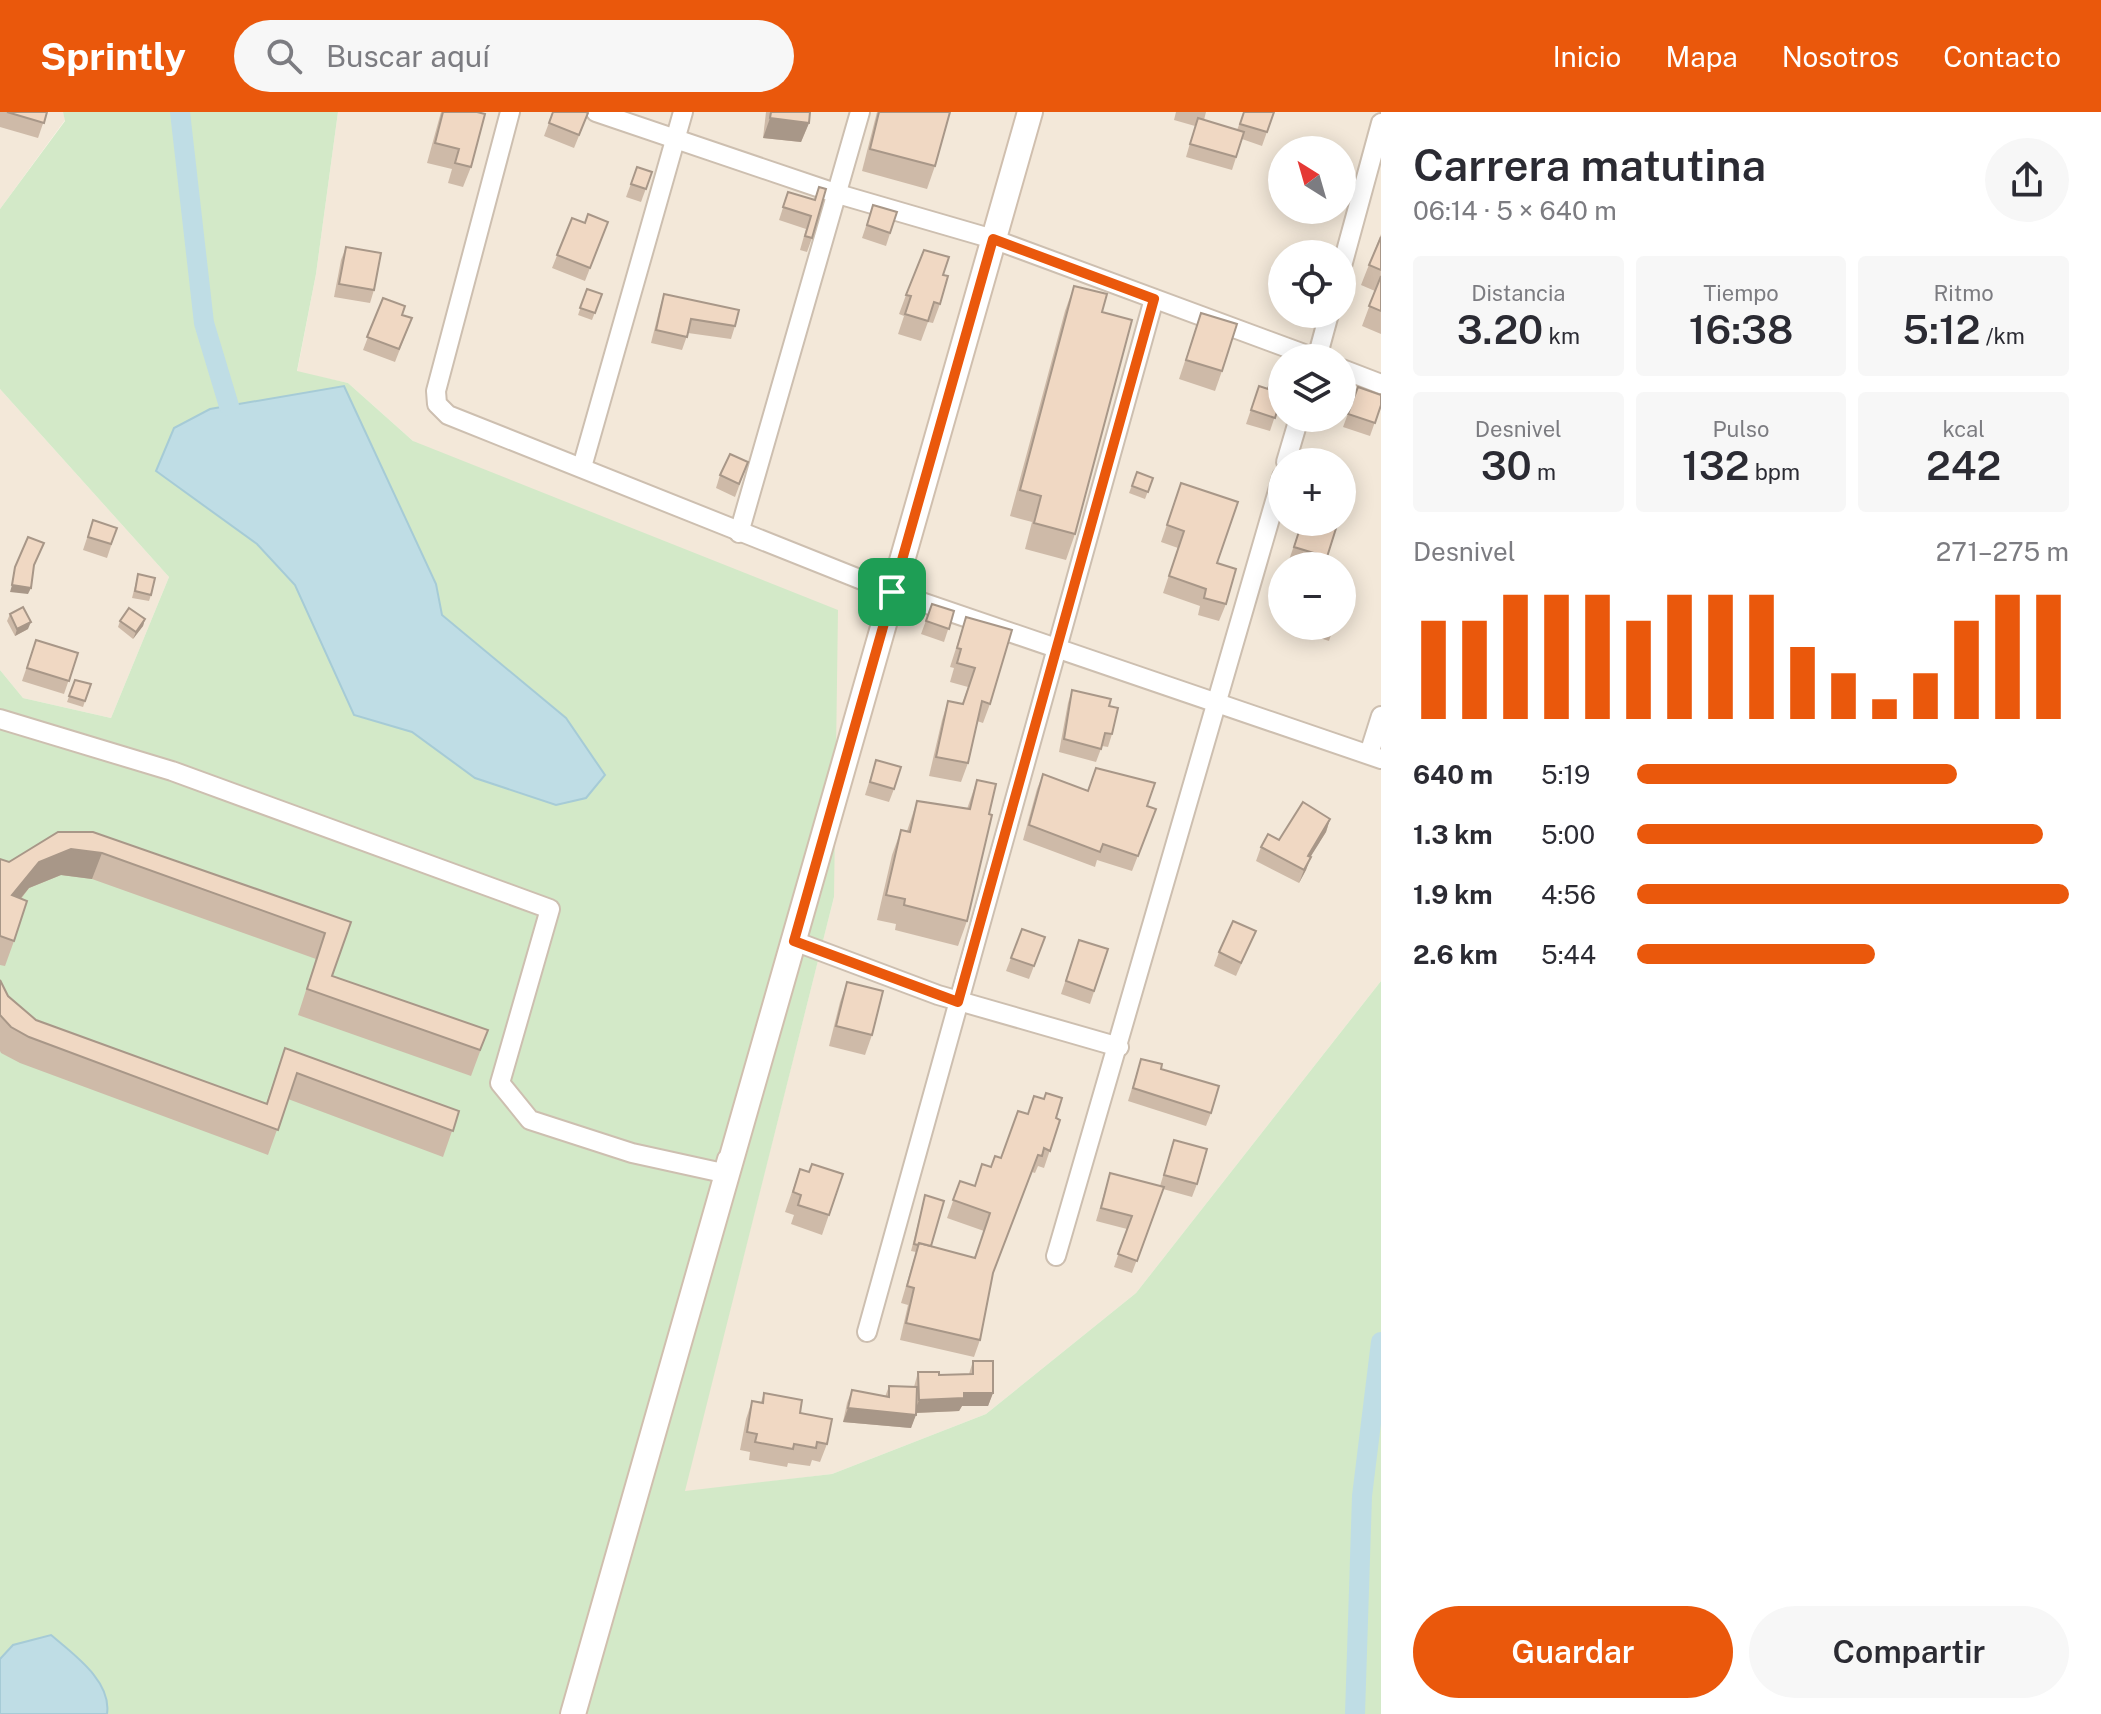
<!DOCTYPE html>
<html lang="es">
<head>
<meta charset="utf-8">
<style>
  :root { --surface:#fff; --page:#f7f7f7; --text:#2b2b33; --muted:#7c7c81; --accent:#ea580c }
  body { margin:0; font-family:"Public Sans",sans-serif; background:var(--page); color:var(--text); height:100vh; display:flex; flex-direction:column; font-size:30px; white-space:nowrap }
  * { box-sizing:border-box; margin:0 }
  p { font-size:26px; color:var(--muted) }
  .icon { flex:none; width:44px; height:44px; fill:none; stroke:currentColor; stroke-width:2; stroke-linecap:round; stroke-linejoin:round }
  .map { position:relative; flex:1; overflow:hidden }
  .panel { display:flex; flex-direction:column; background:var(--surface); width:720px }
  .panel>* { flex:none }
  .needle { width:52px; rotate:323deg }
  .fabs { position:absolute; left:1268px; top:24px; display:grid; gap:16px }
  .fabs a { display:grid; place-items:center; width:88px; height:88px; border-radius:50%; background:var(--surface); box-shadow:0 4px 20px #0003; font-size:40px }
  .pin { position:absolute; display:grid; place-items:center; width:68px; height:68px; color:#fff; margin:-34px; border-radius:16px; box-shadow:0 4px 12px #0006 }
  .round { display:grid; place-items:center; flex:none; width:84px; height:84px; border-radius:42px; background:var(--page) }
  .overview { display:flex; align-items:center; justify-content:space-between; height:136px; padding:0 32px }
  h1 { font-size:44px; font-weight:600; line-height:60px }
  .metrics { display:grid; grid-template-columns:repeat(3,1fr); gap:12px; height:136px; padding:8px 32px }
  .metrics div { display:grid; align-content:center; border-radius:8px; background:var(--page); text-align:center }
  .metrics b { font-size:40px; font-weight:600 }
  .metrics small { font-size:22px; font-weight:400 }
  .metrics p { font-size:22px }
  .chart { height:224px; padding:16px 32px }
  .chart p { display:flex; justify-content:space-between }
  .chart svg { width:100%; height:144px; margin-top:8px; stroke:var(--accent); stroke-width:6 }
  .action { display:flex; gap:16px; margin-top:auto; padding:16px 32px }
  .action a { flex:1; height:92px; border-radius:48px; background:var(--accent); color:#fff; font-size:32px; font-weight:600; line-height:92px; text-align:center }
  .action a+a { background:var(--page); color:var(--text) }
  ul { padding:0 32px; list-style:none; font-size:26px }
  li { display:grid; grid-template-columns:128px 96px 1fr; align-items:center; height:60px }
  li i { height:20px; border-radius:10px; background:var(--accent) }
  header { display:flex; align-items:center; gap:48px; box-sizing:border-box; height:112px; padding:0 40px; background:var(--accent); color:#fff }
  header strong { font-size:38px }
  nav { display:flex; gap:44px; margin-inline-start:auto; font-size:28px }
  .search { width:560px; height:72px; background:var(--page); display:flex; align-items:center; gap:20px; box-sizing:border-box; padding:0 28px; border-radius:44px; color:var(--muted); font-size:30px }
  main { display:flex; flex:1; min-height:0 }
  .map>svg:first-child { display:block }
</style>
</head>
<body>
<header>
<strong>Sprintly</strong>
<div class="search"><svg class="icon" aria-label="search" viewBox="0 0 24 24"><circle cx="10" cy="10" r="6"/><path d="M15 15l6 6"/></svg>Buscar aquí</div>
<nav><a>Inicio</a><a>Mapa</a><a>Nosotros</a><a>Contacto</a></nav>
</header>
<main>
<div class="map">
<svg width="1381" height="1602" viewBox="0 0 1381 1602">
  <rect width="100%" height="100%" fill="#fcf6ea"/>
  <!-- residential -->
  <g fill="#f3e8d9" fill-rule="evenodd">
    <path d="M0 0H63L65 8 0 97Z"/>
    <path d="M338 0H1381V869L1136 1181 986 1302 832 1362 684 1380 834 785 413 329 348 271 297 260 316 162ZM1282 38H1342V98H1282ZM1282 142H1342V202H1282ZM1282 246H1342V306H1282ZM1282 350H1342V410H1282ZM1282 454H1342V514H1282Z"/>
    <path d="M0 277 169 465 111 606 23 586 0 558Z"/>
  </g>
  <!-- green -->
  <path fill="#d3e9c8" d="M63 0H338L316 162 297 259 348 271 413 329 838 498 834 785 685 1379 832 1362 986 1302 1136 1181 1381 869V1602H0V558L23 586 111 606 169 465 0 277V97L65 9Z"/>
  <!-- water -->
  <g fill="#bfdde5" stroke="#a6cbd6" stroke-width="2">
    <path d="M344 274 436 472 442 503 566 606 605 663 586 686 556 693 475 666 412 620 354 603 295 473 257 432 156 359 174 316 210 297Z"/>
    <path d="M51 1523C73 1542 112 1569 107 1602H0V1547L13 1533Z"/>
  </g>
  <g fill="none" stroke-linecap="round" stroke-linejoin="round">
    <!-- canal -->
    <g stroke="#bfdde5" stroke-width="20">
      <path d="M180 0 204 211 229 294"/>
      <path d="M1355 1602 1362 1384 1381 1230"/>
    </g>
    <defs>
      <g id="street">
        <path d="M510 0 436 279 437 292 448 303 892 480 1381 647"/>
        <path d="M596 0 838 82 993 127 1315 246"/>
        <path d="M1342 154 1381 11"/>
        <path d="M1317 246 1329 202"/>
        <path d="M1342 257 1381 272"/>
        <path d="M1286 350 1299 306"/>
        <path d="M582 355 683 0"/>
        <path d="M739 421 860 0"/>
        <path d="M0 607 172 659 550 797 500 971 530 1008 632 1041 723 1061 727 1047"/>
        <path d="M1369 642 1381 604"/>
        <path d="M794 829 938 883 1119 935"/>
        <path d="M1056 1144 1282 365"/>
        <path d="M867 1220 1154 187"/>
      </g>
      <path id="secondary" d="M573 1602 1030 0"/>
    </defs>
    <!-- street casing -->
    <use href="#street" stroke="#cdbfb0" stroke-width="22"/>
    <!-- secondary casing -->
    <use href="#secondary" stroke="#d0bfae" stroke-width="28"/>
    <!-- street -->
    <use href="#street" stroke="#fff" stroke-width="18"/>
    <!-- secondary -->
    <use href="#secondary" stroke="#fff" stroke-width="24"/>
  </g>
  <!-- wall -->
  <g fill="#cebaa8">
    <path d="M0 0H47L38 26 0 15Z"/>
    <path d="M441 0H477L471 55 463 75 448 71 452 57 427 51Z"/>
    <path d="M553 0 583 14 574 36 544 24Z"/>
    <path d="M766 0H810L809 11 801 30 763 26Z"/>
    <path d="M877 0H950L935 54 927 77 862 59Z"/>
    <path d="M1176 0H1206L1204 8 1237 18 1244 0H1274L1262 34 1242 27 1232 58 1186 45 1195 14 1174 8Z"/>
    <path d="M637 55 652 60 641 90 626 85Z"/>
    <path d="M819 75 812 126 807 140 800 138 806 117 779 108 788 80 814 88Z"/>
    <path d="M873 93 897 100 886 134 862 126Z"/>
    <path d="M572 106 585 111 608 110 585 169 552 156Z"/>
    <path d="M1381 122V222L1362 214 1375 179 1361 173Z"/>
    <path d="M346 135 374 178 370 191 334 185 341 148Z"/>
    <path d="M943 163 940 192 933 211 928 210 921 229 898 222 904 204 899 202 906 183Z"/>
    <path d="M1074 174 1075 422 1066 448 1025 437 1032 410 1010 404 1065 199Z"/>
    <path d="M587 177 602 182 592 208 578 203Z"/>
    <path d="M664 182 735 214 731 227 688 221 682 238 651 231 660 195Z"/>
    <path d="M383 186 402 203 412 206 395 250 363 238Z"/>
    <path d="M1201 201 1222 259 1215 279 1179 267Z"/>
    <path d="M1272 265 1282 283 1270 319 1246 312 1259 274 1267 277Z"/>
    <path d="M1358 275 1381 293 1370 324 1343 315Z"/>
    <path d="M748 350 735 385 716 376 720 363Z"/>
    <path d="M1137 360 1153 366 1145 387 1129 381Z"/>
    <path d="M1181 371 1217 451 1226 492 1219 509 1198 503 1200 494 1163 481 1178 436 1161 430Z"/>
    <path d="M93 408 117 416 107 446 83 438Z"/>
    <path d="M1302 410H1338L1323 454H1309L1289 448Z"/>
    <path d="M138 462 151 483 149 489 132 486Z"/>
    <path d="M932 492 954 499 944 530 921 522Z"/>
    <path d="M10 502 28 517 15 524 7 509Z"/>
    <path d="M966 505 990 592 983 611 977 609 968 651 961 670 929 664 942 608 948 589 962 592 968 575 950 570 954 556 950 555Z"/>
    <path d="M145 507 143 514 133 527 118 515 120 509Z"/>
    <path d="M1293 514H1334L1329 529 1292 517Z"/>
    <path d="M36 528 78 541 64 582 22 569Z"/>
    <path d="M75 568 91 572 83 595 67 590Z"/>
    <path d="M1072 578 1109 594 1112 622 1108 635 1102 634 1096 650 1059 640 1068 591Z"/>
    <path d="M876 648 894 677 889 690 865 683Z"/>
    <path d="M1043 662 1088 679 1156 697 1132 759 1097 748 1095 755 1023 728 1037 677Z"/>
    <path d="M977 668 989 702 967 809 958 834 895 818 896 812 877 808 892 743 901 718 907 719 917 689 967 697Z"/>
    <path d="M1330 707 1326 720 1310 745 1306 758 1299 771 1256 749 1261 735Z"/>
    <path d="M58 720 351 810 332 864 488 918 471 964 298 903 316 847 92 767 61 763 29 776 21 787 14 829 5 854 0 853V747L9 750Z"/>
    <path d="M1022 817 1045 825 1029 867 1006 859Z"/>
    <path d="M1256 819 1236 864 1214 854 1219 840Z"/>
    <path d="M1079 828 1108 837 1090 892 1061 882Z"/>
    <path d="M0 868 8 884 36 908 266 992 285 936 459 999 443 1045 288 987 268 1043 20 951 1 941 0 939Z"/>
    <path d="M847 870 872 923 865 943 829 934 840 890Z"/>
    <path d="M1141 947 1161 957 1211 1001 1206 1014 1128 989Z"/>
    <path d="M1027 1002 1060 1008 1044 1056 1038 1054 1035 1061 1032 1060 992 1163 980 1228 974 1245 900 1228 908 1193 901 1191 916 1140 911 1139 925 1083 931 1134 974 1146 984 1119 947 1106 960 1069 975 1074 991 1055 1001 1046Z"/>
    <path d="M1174 1028 1197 1072 1192 1085 1163 1077 1132 1161 1114 1155 1127 1117 1096 1109 1110 1061 1160 1074Z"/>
    <path d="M800 1057 809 1060 843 1062 822 1123 791 1112 794 1103 785 1100Z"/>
    <path d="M973 1249 993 1281 988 1294H962L959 1299 916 1301 911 1316 843 1310 847 1291 852 1278 885 1285 889 1274 914 1275 918 1260 939 1263 969 1262Z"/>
    <path d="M764 1281 800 1301 827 1332 820 1350 812 1348 810 1354 788 1351 787 1355 749 1348 750 1340 740 1338 746 1307 752 1289 761 1290Z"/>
  </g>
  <!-- shaded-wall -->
  <g fill="#a89788">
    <path d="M770 6 809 11 801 30 763 26Z"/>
    <path d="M12 473 31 476 28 482 10 480Z"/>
    <path d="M145 507 143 514 133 527 136 520Z"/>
    <path d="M31 510 28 517 15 524 17 517Z"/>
    <path d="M1330 707 1326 720 1303 757 1308 744Z"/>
    <path d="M71 737 102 741 92 767 61 763 29 776 2 809 12 783 39 750Z"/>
    <path d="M1311 745 1306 758 1299 771 1304 758Z"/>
    <path d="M964 1281H993L988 1294H962L959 1299 914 1301 919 1288Z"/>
    <path d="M848 1296 916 1303 911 1316 843 1310Z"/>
  </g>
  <!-- building -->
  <g fill="#f0d8c3" stroke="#a89788" stroke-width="2">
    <path d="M7 0H47L44 11Z"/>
    <path d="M443 0H477L485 2 471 55 455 51 459 37 435 31Z"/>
    <path d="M553 0H586L588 1 579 23 549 11Z"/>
    <path d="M771 0H810L809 11 770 6Z"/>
    <path d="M879 0H950L935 54 870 37Z"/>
    <path d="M1244 0H1274L1267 20 1240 12Z"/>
    <path d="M1198 6 1244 20 1236 45 1190 32Z"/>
    <path d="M637 55 652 60 646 77 631 72Z"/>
    <path d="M819 75 826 77 812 126 805 124 811 104 783 95 788 80 815 88Z"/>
    <path d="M873 93 897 100 890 121 867 113Z"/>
    <path d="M588 102 608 110 590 156 557 143 572 106 585 111Z"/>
    <path d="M1381 125V158L1369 153Z"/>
    <path d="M346 135 381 141 374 178 339 172Z"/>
    <path d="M924 138 949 145 943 163 948 164 940 192 934 190 928 209 905 202 911 184 906 183Z"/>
    <path d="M1381 164V199L1369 194Z"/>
    <path d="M1074 174 1107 182 1102 200 1132 208 1075 422 1034 411 1041 384 1020 378Z"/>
    <path d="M587 177 602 182 595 201 580 196Z"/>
    <path d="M664 182 739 198 735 214 691 207 687 225 656 218Z"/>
    <path d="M383 186 405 194 402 203 412 206 399 237 367 225Z"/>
    <path d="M1201 201 1237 212 1222 259 1186 248Z"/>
    <path d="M1272 265 1282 268V283L1275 306 1251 298 1259 274 1268 277Z"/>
    <path d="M1358 275 1381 283V293L1375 311 1348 302Z"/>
    <path d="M730 342 748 350 739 372 720 363Z"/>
    <path d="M1137 360 1153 366 1148 380 1132 374Z"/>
    <path d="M1181 371 1238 390 1217 451 1236 457 1226 492 1204 486 1206 477 1169 464 1184 419 1167 413Z"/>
    <path d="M93 408 117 416 111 432 88 425Z"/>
    <path d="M1302 410H1338L1327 445 1294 435Z"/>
    <path d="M28 425 44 431 34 453 31 476 12 473 15 455Z"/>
    <path d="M138 462 155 466 151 483 135 479Z"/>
    <path d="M1342 466 1350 469 1342 491Z"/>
    <path d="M932 492 954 499 949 517 926 509Z"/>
    <path d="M23 495 31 510 17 517 10 502Z"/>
    <path d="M129 496 145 507 136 520 120 509Z"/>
    <path d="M966 505 1012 518 990 592 982 589 968 651 936 645 948 589 963 592 975 556 957 551 961 537 957 536Z"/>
    <path d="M36 528 78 541 69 569 27 556Z"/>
    <path d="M75 568 91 572 85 589 69 584Z"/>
    <path d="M1072 578 1111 587 1109 594 1118 596 1112 622 1105 621 1101 637 1064 627Z"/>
    <path d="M876 648 901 655 894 677 870 670Z"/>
    <path d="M1096 656 1155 671 1147 694 1156 697 1138 744 1103 732 1100 740 1029 713 1043 662 1088 679Z"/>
    <path d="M977 668 996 672 989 702 992 703 967 809 904 793 905 787 886 783 901 718 910 720 917 689 970 697Z"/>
    <path d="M1303 690 1330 707 1308 744 1311 745 1304 758 1261 735 1268 722 1279 728Z"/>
    <path d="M58 720H93L351 810 332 864 488 918 480 938 307 877 325 821 102 741 71 737 39 750 12 783 27 789 14 829 0 824V747L9 750Z"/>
    <path d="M1233 809 1256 819 1241 851 1219 840Z"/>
    <path d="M1022 817 1045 825 1034 854 1011 846Z"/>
    <path d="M1079 828 1108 837 1094 879 1066 869Z"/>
    <path d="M0 868 8 884 36 908 267 992 285 936 459 999 453 1019 297 961 278 1018 29 925 11 915 0 903Z"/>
    <path d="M847 870 883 879 872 923 836 914Z"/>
    <path d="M1141 947 1162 952 1161 957 1219 974 1211 1001 1133 976Z"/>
    <path d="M1046 981 1062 986 1056 1006 1060 1008 1050 1039 1044 1036 1042 1044 1038 1043 993 1161 980 1228 906 1211 914 1176 907 1174 919 1131 975 1146 990 1101 953 1088 960 1069 975 1074 982 1052 991 1055 995 1044 1001 1046 1018 999 1028 1002 1034 984 1044 987Z"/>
    <path d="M1174 1028 1207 1037 1197 1072 1164 1063Z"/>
    <path d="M812 1052 843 1062 829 1103 798 1093 801 1083 793 1080 800 1057 809 1060Z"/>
    <path d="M1110 1061 1164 1075 1137 1149 1118 1142 1132 1104 1101 1096Z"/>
    <path d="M925 1083 944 1089 931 1134 919 1131 918 1133 914 1132Z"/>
    <path d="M973 1249H993V1281H964V1286L919 1288 918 1260H939V1263L973 1262Z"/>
    <path d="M889 1274 917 1275 916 1303 848 1296 852 1278 889 1285Z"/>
    <path d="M764 1281 802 1288 800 1301 832 1307 827 1332 817 1330 816 1336 794 1332 793 1337 755 1330 757 1322 747 1320 752 1289 763 1291Z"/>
  </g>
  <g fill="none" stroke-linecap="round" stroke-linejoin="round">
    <defs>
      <path id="route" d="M993 127 1154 187 958 890 794 829Z"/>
    </defs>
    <!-- route casing -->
    <use href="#route" stroke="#fff" stroke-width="16"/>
    <!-- route -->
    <use href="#route" stroke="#ea580c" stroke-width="10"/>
  </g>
</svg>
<div class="fabs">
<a><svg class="needle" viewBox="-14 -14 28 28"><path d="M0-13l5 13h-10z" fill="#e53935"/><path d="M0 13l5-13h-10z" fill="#7c7c81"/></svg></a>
<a><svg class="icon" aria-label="locate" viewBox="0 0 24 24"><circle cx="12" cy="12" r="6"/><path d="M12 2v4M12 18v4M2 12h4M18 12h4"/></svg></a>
<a><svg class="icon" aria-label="layers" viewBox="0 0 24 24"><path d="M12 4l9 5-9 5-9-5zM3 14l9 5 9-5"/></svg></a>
<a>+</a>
<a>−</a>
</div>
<div class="pin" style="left:892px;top:480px;background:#1e9e55"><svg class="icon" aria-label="arrive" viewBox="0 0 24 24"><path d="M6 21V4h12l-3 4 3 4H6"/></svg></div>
</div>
<section class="panel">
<div class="overview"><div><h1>Carrera matutina</h1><p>06:14 · 5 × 640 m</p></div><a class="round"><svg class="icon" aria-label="share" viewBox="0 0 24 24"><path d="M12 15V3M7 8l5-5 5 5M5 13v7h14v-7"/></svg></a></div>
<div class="metrics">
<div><p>Distancia</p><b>3.20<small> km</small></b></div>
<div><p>Tiempo</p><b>16:38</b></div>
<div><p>Ritmo</p><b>5:12<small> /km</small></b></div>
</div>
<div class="metrics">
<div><p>Desnivel</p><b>30<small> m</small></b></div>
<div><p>Pulso</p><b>132<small> bpm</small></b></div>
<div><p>kcal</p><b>242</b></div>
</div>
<div class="chart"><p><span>Desnivel</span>271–275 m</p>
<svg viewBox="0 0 160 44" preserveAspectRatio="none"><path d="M5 44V14M15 44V14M25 44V6M35 44V6M45 44V6M55 44V14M65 44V6M75 44V6M85 44V6M95 44V22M105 44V30M115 44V38M125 44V30M135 44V14M145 44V6M155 44V6"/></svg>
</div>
<ul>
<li><b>640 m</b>5:19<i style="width:74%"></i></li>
<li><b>1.3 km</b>5:00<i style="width:94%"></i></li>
<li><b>1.9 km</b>4:56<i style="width:100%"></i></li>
<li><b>2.6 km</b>5:44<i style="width:55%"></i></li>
</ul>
<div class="action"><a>Guardar</a><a>Compartir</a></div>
</section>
</main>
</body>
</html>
